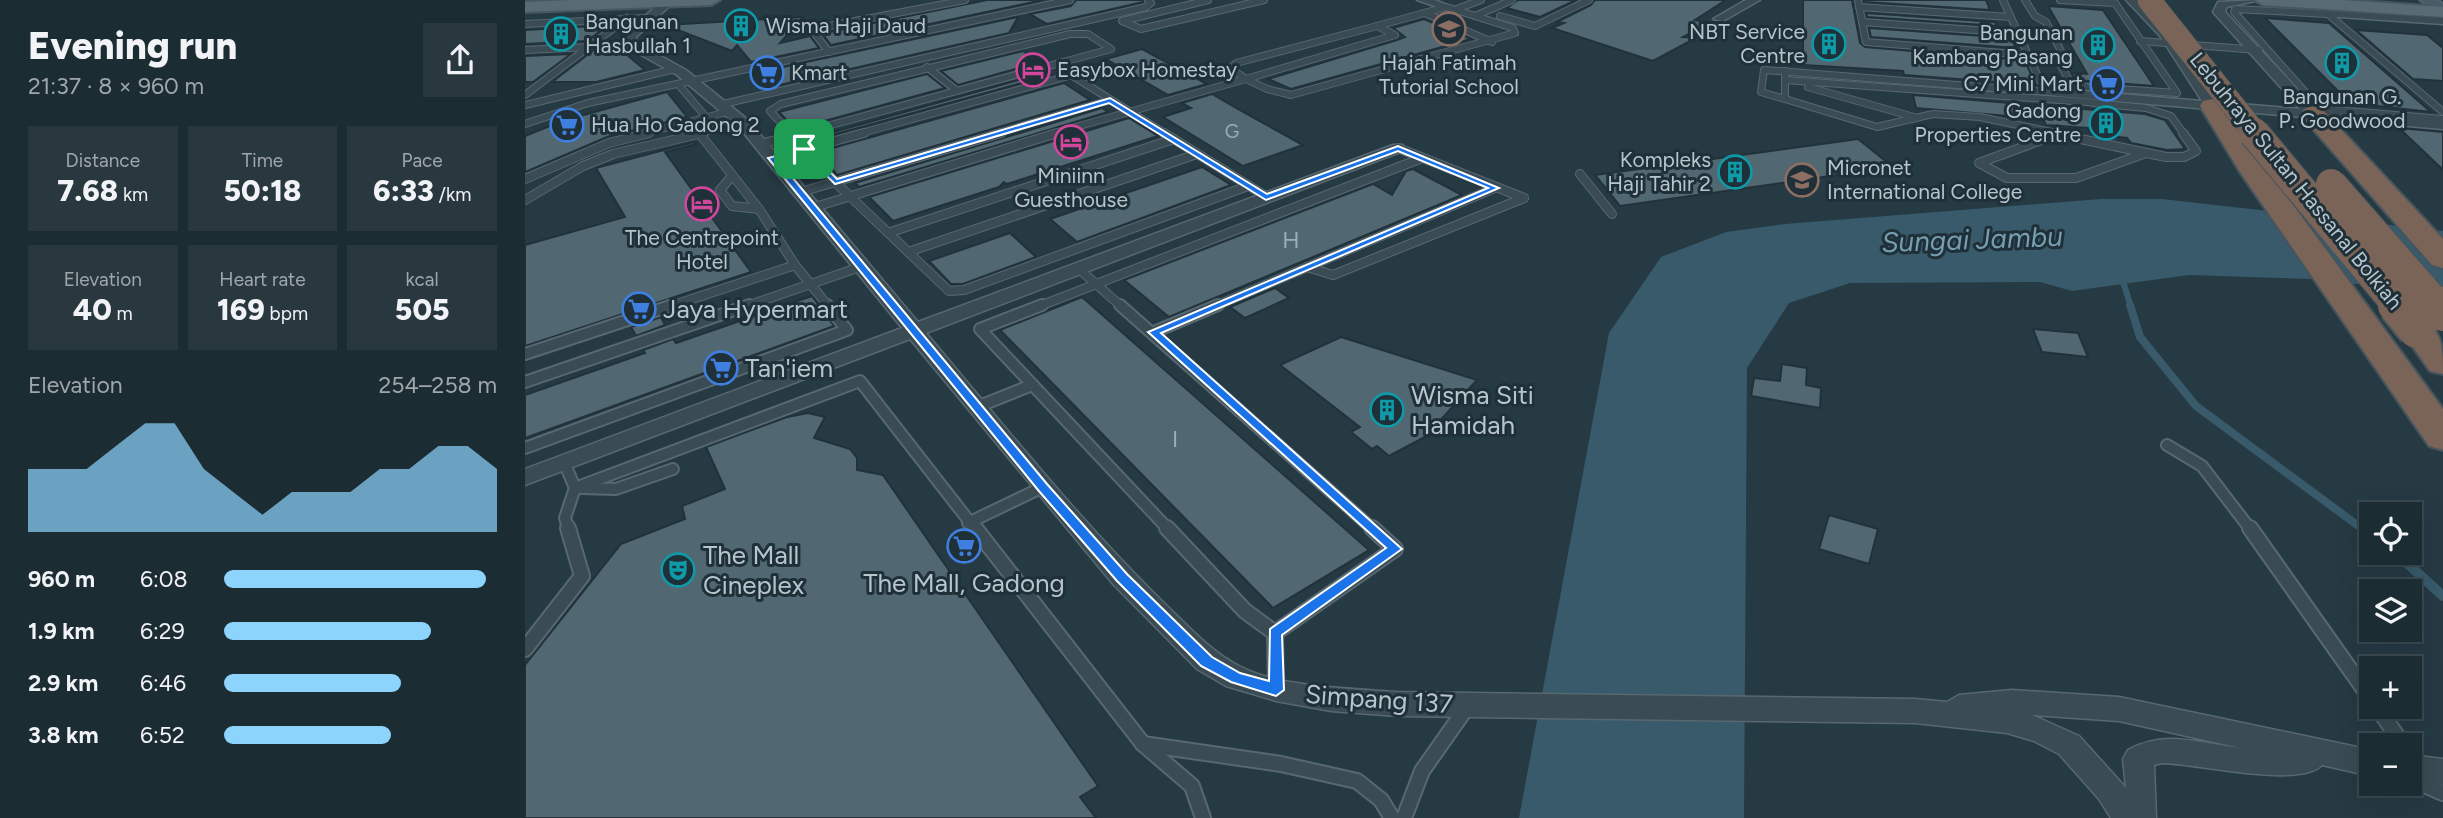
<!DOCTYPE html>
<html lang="en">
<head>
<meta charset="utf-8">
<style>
  :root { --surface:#1c2c33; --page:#29383f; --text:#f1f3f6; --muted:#a0a7ac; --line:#3a484e; --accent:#8dd4fd }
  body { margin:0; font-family:Figtree,sans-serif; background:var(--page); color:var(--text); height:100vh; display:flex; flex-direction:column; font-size:26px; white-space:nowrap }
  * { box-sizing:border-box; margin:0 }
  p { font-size:23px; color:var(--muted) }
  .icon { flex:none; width:38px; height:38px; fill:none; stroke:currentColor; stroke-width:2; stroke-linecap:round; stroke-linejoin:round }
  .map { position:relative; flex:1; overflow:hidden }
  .details { display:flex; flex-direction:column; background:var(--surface); width:525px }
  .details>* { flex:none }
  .buttons { position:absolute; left:1834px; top:502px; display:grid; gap:14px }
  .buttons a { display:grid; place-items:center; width:63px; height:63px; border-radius:0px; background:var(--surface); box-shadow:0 7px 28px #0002,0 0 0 2px var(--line); font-size:35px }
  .pin { position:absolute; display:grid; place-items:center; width:60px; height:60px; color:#fff; margin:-30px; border-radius:14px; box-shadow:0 4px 10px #0006 }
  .round { display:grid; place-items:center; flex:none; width:74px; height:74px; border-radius:0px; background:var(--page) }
  .headline { display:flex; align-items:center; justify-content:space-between; height:119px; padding:0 28px }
  h1 { font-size:38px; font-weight:800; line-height:52px }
  .stats { display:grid; grid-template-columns:repeat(3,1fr); gap:10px; height:119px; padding:7px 28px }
  .stats div { display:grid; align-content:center; border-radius:0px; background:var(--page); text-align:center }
  .stats b { font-size:30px; font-weight:800 }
  .stats small { font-size:19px; font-weight:400 }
  .stats p { font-size:19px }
  .chart { height:196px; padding:14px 28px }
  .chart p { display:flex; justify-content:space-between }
  .chart svg { width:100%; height:126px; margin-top:7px; fill:var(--accent); opacity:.7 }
  ul { padding:0 28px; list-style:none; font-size:23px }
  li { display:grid; grid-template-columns:112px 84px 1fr; align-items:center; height:52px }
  li i { height:18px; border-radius:9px; background:var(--accent) }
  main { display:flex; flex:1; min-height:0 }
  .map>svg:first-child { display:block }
</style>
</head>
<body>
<main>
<section class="details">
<div class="headline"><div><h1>Evening run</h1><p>21:37 · 8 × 960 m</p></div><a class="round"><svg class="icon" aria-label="share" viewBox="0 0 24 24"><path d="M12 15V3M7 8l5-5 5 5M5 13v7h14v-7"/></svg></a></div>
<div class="stats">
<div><p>Distance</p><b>7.68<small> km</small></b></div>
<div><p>Time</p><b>50:18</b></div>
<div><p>Pace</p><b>6:33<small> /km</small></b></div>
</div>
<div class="stats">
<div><p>Elevation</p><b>40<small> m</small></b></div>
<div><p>Heart rate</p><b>169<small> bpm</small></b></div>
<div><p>kcal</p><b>505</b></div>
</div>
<div class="chart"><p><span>Elevation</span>254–258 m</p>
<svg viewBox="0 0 160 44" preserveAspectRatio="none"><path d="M0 44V22L10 22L20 22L30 14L40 6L50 6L60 22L70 30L80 38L90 30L100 30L110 30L120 22L130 22L140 14L150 14L160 22V44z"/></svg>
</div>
<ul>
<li><b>960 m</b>6:08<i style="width:96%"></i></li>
<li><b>1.9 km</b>6:29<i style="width:76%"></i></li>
<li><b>2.9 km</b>6:46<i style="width:65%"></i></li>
<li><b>3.8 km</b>6:52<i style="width:61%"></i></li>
</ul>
</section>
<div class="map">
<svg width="1918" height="818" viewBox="0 0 1918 818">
  <rect width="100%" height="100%" fill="#263a44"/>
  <!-- water -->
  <path fill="#385a6b" d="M1576 199H1637L1918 231V293L1785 279 1664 275 1547 291 1515 282 1325 283 1264 303 1222 368 1219 818H994L1084 333 1136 257 1201 232 1260 224Z"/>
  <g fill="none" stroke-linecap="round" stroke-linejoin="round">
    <!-- stream-far2 -->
    <path stroke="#385a6b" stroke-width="6" d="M1596 275 1606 307"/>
    <!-- stream-far1 -->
    <path stroke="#385a6b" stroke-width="8" d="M1605 305 1615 337 1671 406 1839 530"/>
    <!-- stream -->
    <g stroke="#385a6b" stroke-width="10">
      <path d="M1837 528 1846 535"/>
      <path d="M1871 553 1918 596"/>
    </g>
  </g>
  <!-- building -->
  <g fill="#516771" stroke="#21323b" stroke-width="2">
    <path d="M462 0H518L306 45 299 36 305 32Z"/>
    <path d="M551 0H617L618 2 522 24 505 14 546 6Z"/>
    <path d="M993 0H1051L1015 17 982 8Z"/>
    <path d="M1070 0H1201L1170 20 1184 23 1158 37 1171 38 1128 61 1027 28 1039 23 1032 22 1066 5Z"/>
    <path d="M1278 0H1327L1335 43 1340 47 1496 60 1500 61 1511 85 1379 75 1378 71 1278 65Z"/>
    <path d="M1339 0H1461L1465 10 1339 2Z"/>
    <path d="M1523 6 1578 10 1629 86 1551 80 1546 73 1562 74Z"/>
    <path d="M1341 13 1470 22 1472 26 1342 17Z"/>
    <path d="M278 17 255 43 285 36 294 48 226 62 212 45 207 51 140 25Z"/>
    <path d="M493 17 484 33 246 87 234 72Z"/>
    <path d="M1740 18 1804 23 1906 112 1825 103Z"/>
    <path d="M899 19 946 39 766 89 743 79 872 40 880 37 868 28Z"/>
    <path d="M68 26 74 32 62 41 0 44V30Z"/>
    <path d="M1344 28 1486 38 1491 48 1346 37Z"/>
    <path d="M1831 30 1902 35 1918 48V81L1888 79Z"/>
    <path d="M83 39 120 70 71 82H27Z"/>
    <path d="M617 49 682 84 643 95 581 59Z"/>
    <path d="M498 51 515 62 433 85 416 71Z"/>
    <path d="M46 54 8 82H0V56Z"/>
    <path d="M522 72 526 75 282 142 280 140Z"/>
    <path d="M402 74 420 88 270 129 254 112Z"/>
    <path d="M539 83 565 100 312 175 293 152Z"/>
    <path d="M142 92 162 117 82 137 0 172V136L37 121Z"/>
    <path d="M687 94 711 108 778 145 718 166 638 117 666 108 657 103Z"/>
    <path d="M1388 95 1620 114 1640 120 1660 149 1642 150 1606 143 1602 138 1566 134 1563 128 1521 125 1518 119 1391 108Z"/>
    <path d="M577 108 583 112 334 187 330 183Z"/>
    <path d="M604 118 633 136 482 184 479 182 474 187 368 221 344 197Z"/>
    <path d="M1874 128 1918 132V170Z"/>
    <path d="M1333 139 1368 167 1095 206 1070 175Z"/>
    <path d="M169 142 171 144 140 152 226 272 0 346V245L100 217 71 168Z"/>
    <path d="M677 167 706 185 552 242 525 219Z"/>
    <path d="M888 169 937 195 644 317 599 280 848 184 867 195 881 171Z"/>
    <path d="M485 233 511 257 438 284H426L404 261Z"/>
    <path d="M750 288 764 298 720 318 705 307Z"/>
    <path d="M287 296 309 326 0 438V395L120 353 118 350 148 339 151 343Z"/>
    <path d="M557 297 844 550 748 608 475 330Z"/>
    <path d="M136 317 140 325 111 336 106 327Z"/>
    <path d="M1508 329 1553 333 1563 357 1517 352Z"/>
    <path d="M816 337 952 380 911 425 915 429 864 456 852 446 847 449 826 432 835 427 755 365Z"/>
    <path d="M1257 364 1282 368 1281 385 1296 388 1295 408 1226 396 1229 378 1255 381Z"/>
    <path d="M283 413 300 417 289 438 325 449 332 458V470L358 475 573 786 555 797 571 818H0V665L96 544 160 519 157 506 200 489 181 447 262 417Z"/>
    <path d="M1304 515 1353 529 1344 564 1294 549Z"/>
  </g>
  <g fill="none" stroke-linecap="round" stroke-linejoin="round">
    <defs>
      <g id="lane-far3">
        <path d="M683 0 597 21 616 29 739 0"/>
        <path d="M1333 0 1341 42 1503 55"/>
        <path d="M1478 0 1515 81 1526 88"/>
        <path d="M1500 0 1510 16 1521 22 1539 57 1534 62 1549 89"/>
        <path d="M1334 7 1485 17"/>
        <path d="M929 10 956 0"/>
        <path d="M900 13 967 42"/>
        <path d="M975 16 1010 26 1064 0"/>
        <path d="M1337 22 1493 33"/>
        <path d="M0 24 122 18"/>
        <path d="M852 26 921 7 950 16 987 0"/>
        <path d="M852 26 870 35 721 79 705 68 711 63Z"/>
        <path d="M1615 41 1734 50"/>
        <path d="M0 50 63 47"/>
        <path d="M304 52 291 35 304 26 440 0"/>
        <path d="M402 67 431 90"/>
        <path d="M1260 71V99L1352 127 1408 114 1455 117 1536 134"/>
        <path d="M543 73 641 134"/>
        <path d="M721 79 742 89 766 95 990 33 988 28 950 16"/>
        <path d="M1260 80 1575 103"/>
        <path d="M153 84 181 117"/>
        <path d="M1520 84 1652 93 1590 3 1535 0"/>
        <path d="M1283 87 1389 117"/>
        <path d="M0 95 102 18"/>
        <path d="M1260 99 1236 92 1239 70 1536 93"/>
        <path d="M1568 103 1621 108 1646 116 1659 134"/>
        <path d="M198 104 621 7 626 3 623 0"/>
        <path d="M0 105 150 69"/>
        <path d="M1918 112 1803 14 1710 9 1709 12 1790 103 1810 110 1918 119"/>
        <path d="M0 124 63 103 545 0"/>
        <path d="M117 134 206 111"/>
        <path d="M171 134 218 123"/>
        <path d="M266 134 245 111 256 104 545 34H563L586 49 273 134"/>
        <path d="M333 134 547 75"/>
        <path d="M470 134 585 100"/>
        <path d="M526 134 721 79"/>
      </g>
      <g id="lane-far2">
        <path d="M174 133 234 209 270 265 304 307"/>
        <path d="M265 133 268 136"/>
        <path d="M639 133 742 197"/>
        <path d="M1527 133 1641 157H1659L1671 151 1658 133"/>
        <path d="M1533 134 1454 163 1482 178H1551L1621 153"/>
        <path d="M268 136 310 182 424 291 439 290 723 186"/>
        <path d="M268 136 280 133"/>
        <path d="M235 144 268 136"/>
        <path d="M873 148 999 198"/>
        <path d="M247 158 339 133"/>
        <path d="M1055 174 1087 214"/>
        <path d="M207 176 195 190 207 206 234 209"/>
        <path d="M0 179 84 143 124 133"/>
        <path d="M276 192 476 133"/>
        <path d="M0 200 58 166 88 154 178 133"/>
        <path d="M290 207 532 133"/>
        <path d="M366 232 649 139"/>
        <path d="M383 252 672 154"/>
        <path d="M782 267 808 275 999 198"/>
        <path d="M553 268 597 307"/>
        <path d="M143 307 270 265"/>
        <path d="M219 307 335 267"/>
        <path d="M512 307 897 158"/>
        <path d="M688 307 970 188"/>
      </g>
      <g id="lane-far1">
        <path d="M517 305 455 329 644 530"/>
        <path d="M595 305 849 530"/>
        <path d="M629 332 693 305"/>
        <path d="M0 354 148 305"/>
        <path d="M0 382 224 305"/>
        <path d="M452 407 507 385"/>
        <path d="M1642 445 1677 466 1726 530"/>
        <path d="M0 448 322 330 302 305"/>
        <path d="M39 462 50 488 40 518 44 530"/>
        <path d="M50 488 335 381 451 530"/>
        <path d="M56 488 91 489 148 469"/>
        <path d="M443 523 518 487"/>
      </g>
      <g id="lane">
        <path d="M450 528 618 744 667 786 678 818"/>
        <path d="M642 528 720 611 750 633"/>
        <path d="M1725 528 1846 699"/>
        <path d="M750 633 870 549 847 528"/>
        <path d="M750 633 751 689"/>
        <path d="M0 649 57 576 43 528"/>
        <path d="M1852 707 1879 746"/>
        <path d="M618 744 756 764 832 781 856 800 867 818"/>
        <path d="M1885 779 1918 793"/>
        <path d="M879 818 897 771 942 707"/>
      </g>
      <g id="street">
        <path d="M138 0H151L111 37 112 43 161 70 223 120 393 322 868 145H878V151L401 333C478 424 553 519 639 603 663 626 686 652 716 667 755 687 828 689 872 692L1390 699 1422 702 1434 695 1487 690 1594 697 1846 750V776L1797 765C1774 789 1670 763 1637 763L1629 765 1631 818H1586L1574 799 1534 754 1509 741 1482 733 1390 723 872 716 806 711 751 701 701 686 672 669 588 584 385 339 0 485V469L377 328 213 126 152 75 102 47 101 33ZM1507 715 1594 721 1716 748C1675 744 1642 729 1603 750L1598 759 1601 788 1554 736Z"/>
        <path d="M892 0H910L927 7 921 10Z"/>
        <path d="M1221 0H1235L1198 21 1188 19Z"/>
        <path d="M1601 0H1614L1643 31 1691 102 1775 109 1688 12 1693 2 1735 0 1702 7 1700 12 1792 110 1918 121V129L1531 96V90L1536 89 1677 101 1635 36Z"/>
        <path d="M1803 11 1918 18V24L1799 16V12Z"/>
        <path d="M1885 755 1918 759V785L1885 781Z"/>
      </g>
      <path id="secondary" d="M1895 0H1913L1918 4V16Z"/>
      <g id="primary">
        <path d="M45 0H195L186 5 0 12V2Z"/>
        <path d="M1729 0H1818L1918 7V17L1738 5Z"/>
      </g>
      <g id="highway">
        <path d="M1687 99 1696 101 1741 168 1918 409V450L1904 446 1715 172 1675 106 1678 101Z"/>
        <path d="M1788 106 1797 109 1918 239V268L1907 265 1779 119 1775 114 1779 109Z"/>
        <path d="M1892 319C1918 326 1918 349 1918 374L1905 371 1875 329 1880 322Z"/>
      </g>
    </defs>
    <!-- lane-far3 casing -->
    <use href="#lane-far3" stroke="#586871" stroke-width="8"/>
    <!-- lane-far2 casing -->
    <use href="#lane-far2" stroke="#586871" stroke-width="10"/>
    <!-- lane-far1 casing -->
    <use href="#lane-far1" stroke="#586871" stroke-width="14"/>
    <!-- lane casing -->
    <use href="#lane" stroke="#586871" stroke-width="18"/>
    <!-- street casing -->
    <use href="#street" stroke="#586871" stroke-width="3"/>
    <!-- secondary casing -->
    <use href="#secondary" stroke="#586871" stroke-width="3"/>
    <!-- primary casing -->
    <use href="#primary" stroke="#475760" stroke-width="4"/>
    <!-- highway casing -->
    <use href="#highway" stroke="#45555e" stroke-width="4"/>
    <!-- lane-far3 -->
    <use href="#lane-far3" stroke="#3a4b53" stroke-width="6"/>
    <!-- lane-far2 -->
    <use href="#lane-far2" stroke="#3a4b53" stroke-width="8"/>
    <!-- lane-far1 -->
    <use href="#lane-far1" stroke="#3a4b53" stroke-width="10"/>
    <!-- lane -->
    <use href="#lane" stroke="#3a4b53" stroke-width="14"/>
    <!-- street -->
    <use href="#street" fill="#3a4b53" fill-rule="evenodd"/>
    <!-- secondary -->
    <use href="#secondary" fill="#485b66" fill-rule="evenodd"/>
    <!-- primary -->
    <use href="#primary" fill="#586a73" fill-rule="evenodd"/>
    <!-- highway -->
    <use href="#highway" fill="#7a6357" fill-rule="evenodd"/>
    <defs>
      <path id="highway-bridge-far2" d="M1624 0 1731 134"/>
      <g id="highway-bridge-far1">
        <path d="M1729 133 1874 307"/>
        <path d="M1806 184 1914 307"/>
      </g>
      <g id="highway-bridge">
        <path d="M1872 305 1892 329"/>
        <path d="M1912 305 1918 312"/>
      </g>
    </defs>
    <!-- highway-bridge-far2 casing -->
    <use href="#highway-bridge-far2" stroke="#45555e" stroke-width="24" stroke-linecap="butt"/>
    <!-- highway-bridge-far1 casing -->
    <use href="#highway-bridge-far1" stroke="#45555e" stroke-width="32" stroke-linecap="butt"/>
    <!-- highway-bridge casing -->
    <use href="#highway-bridge" stroke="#45555e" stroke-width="42" stroke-linecap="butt"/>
    <!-- highway-bridge-far2 -->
    <use href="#highway-bridge-far2" stroke="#7a6357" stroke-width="23"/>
    <!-- highway-bridge-far1 -->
    <use href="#highway-bridge-far1" stroke="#7a6357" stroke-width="30"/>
    <!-- highway-bridge -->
    <use href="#highway-bridge" stroke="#7a6357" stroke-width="38"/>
  </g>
  <!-- route -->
  <path fill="#1a73e8" stroke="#fff" stroke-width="2" fill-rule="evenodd" d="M585 98 742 194 873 146 974 188 636 333 877 549 757 635 759 690 751 696 706 682 676 666 592 581 513 490 243 158 282 148 312 179ZM584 103 741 200 873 151 963 188 623 332 861 548 745 629 744 681 715 673 687 657 602 574 522 484 252 159 278 152 310 184Z"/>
  <!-- icons -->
  <defs>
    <symbol id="building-ring" viewBox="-11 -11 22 22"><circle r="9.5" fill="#1f3039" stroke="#0f9aa8" stroke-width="1.5"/><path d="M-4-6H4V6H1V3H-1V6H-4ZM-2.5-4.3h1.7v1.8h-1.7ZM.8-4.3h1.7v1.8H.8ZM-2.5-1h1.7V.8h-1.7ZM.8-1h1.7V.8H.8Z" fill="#0f9aa8"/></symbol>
    <symbol id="school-ring" viewBox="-11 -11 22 22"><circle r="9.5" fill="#1f3039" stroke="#8d6e63" stroke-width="1.5"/><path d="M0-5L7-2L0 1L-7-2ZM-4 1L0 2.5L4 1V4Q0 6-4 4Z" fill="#8d6e63"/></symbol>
    <symbol id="hotel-ring" viewBox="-11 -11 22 22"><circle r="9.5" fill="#1f3039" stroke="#d1479c" stroke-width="1.5"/><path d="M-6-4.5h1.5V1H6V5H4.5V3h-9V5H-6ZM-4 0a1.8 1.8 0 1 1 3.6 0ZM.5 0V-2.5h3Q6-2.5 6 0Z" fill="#d1479c"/></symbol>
    <symbol id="supermarket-ring" viewBox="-11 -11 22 22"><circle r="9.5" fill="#1f3039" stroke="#3f7fe0" stroke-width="1.5"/><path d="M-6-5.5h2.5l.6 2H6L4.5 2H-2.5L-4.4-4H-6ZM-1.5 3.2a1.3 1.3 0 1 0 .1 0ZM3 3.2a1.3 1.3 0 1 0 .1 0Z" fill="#3f7fe0"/></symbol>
    <symbol id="university-ring" viewBox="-11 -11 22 22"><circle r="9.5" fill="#1f3039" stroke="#8d6e63" stroke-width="1.5"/><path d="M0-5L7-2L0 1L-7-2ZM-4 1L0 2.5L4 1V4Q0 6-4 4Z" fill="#8d6e63"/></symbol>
    <symbol id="theatre-ring" viewBox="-11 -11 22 22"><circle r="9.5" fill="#1f3039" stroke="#0f9aa8" stroke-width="1.5"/><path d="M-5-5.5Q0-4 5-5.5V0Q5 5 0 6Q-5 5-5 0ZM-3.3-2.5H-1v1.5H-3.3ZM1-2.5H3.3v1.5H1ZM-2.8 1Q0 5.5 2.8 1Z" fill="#0f9aa8"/></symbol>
  </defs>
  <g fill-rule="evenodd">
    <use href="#building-ring" x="197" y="7" width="38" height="38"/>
    <use href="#school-ring" x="905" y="10" width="38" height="38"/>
    <use href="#building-ring" x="17" y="15" width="38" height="38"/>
    <use href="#building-ring" x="1285" y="25" width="38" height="38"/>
    <use href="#building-ring" x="1554" y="26" width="38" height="38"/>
    <use href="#building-ring" x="1798" y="44" width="38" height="38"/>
    <use href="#hotel-ring" x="489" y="51" width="38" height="38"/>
    <use href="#supermarket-ring" x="223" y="54" width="38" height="38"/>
    <use href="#supermarket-ring" x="1563" y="65" width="38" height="38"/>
    <use href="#building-ring" x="1562" y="104" width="38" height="38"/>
    <use href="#supermarket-ring" x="23" y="106" width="38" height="38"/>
    <use href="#hotel-ring" x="527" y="123" width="38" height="38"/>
    <use href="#building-ring" x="1191" y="153" width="38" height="38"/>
    <use href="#university-ring" x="1258" y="161" width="38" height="38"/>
    <use href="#hotel-ring" x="158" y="185" width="38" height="38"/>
    <use href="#supermarket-ring" x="95" y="290" width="38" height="38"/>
    <use href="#supermarket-ring" x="177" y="349" width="38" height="38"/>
    <use href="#building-ring" x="843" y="391" width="38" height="38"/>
    <use href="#supermarket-ring" x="420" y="527" width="38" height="38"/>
    <use href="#theatre-ring" x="134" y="551" width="38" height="38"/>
  </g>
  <g text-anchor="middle" stroke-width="6" stroke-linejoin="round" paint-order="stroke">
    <!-- far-number labels -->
    <g font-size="19" fill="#9eaeb6">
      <text x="707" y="138">G</text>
    </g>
    <!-- far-poi labels -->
    <g font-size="21" fill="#b7c5cd" stroke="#1f3039" text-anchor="start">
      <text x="60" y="29">Bangunan<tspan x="60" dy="24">Hasbullah 1</tspan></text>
      <text x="241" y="33">Wisma Haji Daud</text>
      <text x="1280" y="39" text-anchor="end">NBT Service<tspan x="1280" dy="24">Centre</tspan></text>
      <text x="1548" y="40" text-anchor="end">Bangunan<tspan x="1548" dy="24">Kambang Pasang</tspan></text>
      <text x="924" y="70" text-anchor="middle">Hajah Fatimah<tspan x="924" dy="24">Tutorial School</tspan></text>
      <text x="532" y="77">Easybox Homestay</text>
      <text x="266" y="80">Kmart</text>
      <text x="1558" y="91" text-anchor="end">C7 Mini Mart</text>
      <text x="1817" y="104" text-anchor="middle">Bangunan G.<tspan x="1817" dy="24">P. Goodwood</tspan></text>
      <text x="1556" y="118" text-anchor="end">Gadong<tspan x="1556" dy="24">Properties Centre</tspan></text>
      <text x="66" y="132">Hua Ho Gadong 2</text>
      <text x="1186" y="167" text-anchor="end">Kompleks<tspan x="1186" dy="24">Haji Tahir 2</tspan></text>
      <text x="1302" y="175">Micronet<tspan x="1302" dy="24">International College</tspan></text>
      <text x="546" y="183" text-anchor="middle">Miniinn<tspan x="546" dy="24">Guesthouse</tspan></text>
      <text x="177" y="245" text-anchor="middle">The Centrepoint<tspan x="177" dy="24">Hotel</tspan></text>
    </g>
    <!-- far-street labels -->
    <g font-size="21" fill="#b7c5cd" stroke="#1f3039">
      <text transform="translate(1771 181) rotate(51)" y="7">Lebuhraya Sultan Hassanal Bolkiah</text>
    </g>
    <!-- number labels -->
    <g font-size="23" fill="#9eaeb6">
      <text x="766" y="248">H</text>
      <text x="650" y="447">I</text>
    </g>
    <!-- poi labels -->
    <g font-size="26" fill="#b7c5cd" stroke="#1f3039" text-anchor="start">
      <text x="138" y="318">Jaya Hypermart</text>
      <text x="220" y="377">Tan'iem</text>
      <text x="886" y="404">Wisma Siti<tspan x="886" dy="30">Hamidah</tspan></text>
      <text x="178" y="564">The Mall<tspan x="178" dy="30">Cineplex</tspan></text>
      <text x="439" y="592" text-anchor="middle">The Mall, Gadong</text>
    </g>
    <!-- street labels -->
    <g font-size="26" fill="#b7c5cd" stroke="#1f3039">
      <text transform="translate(854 699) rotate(4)" y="9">Simpang 137</text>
    </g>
    <!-- water labels -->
    <g font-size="28" font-style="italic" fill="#769eb1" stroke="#1f3039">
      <text transform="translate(1447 239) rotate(-2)" y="10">Sungai Jambu</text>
    </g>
  </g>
</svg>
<div class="buttons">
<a><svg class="icon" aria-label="locate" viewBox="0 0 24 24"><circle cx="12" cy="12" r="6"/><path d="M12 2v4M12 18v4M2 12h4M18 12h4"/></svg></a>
<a><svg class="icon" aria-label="layers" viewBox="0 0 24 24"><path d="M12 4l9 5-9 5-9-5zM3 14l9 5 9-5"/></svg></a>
<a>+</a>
<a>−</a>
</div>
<div class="pin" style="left:279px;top:149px;background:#1e9e55"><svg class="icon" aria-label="arrive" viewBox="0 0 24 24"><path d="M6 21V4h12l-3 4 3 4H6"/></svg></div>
</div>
</main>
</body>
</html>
